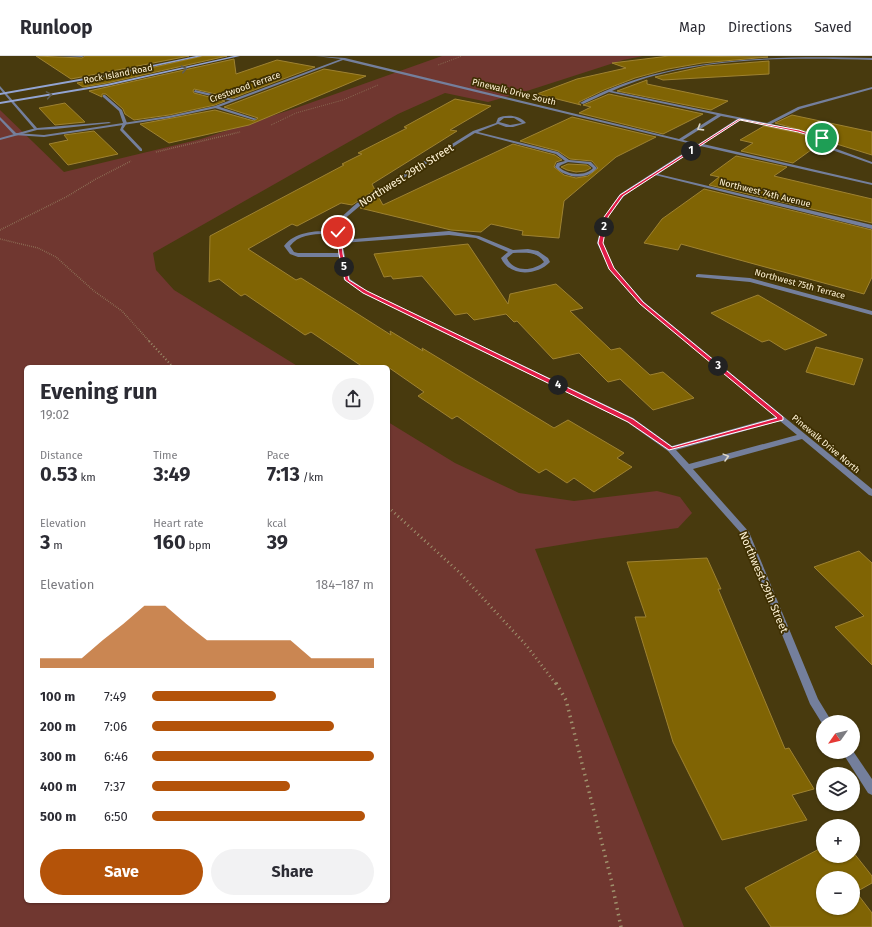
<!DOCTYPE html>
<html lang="en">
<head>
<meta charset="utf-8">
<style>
  :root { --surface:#fff; --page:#f2f2f3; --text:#2b2b33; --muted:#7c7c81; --line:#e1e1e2; --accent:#b45309 }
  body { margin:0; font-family:"Fira Sans",sans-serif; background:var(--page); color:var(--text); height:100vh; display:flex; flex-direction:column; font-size:15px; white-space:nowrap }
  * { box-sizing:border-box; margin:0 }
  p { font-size:13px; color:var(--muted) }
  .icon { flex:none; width:22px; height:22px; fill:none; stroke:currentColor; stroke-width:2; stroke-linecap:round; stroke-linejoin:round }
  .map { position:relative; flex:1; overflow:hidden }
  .details { position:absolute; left:24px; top:309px; width:366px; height:538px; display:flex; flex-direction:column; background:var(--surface); border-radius:6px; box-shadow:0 1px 3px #0004 }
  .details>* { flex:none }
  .needle { width:26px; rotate:236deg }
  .buttons { position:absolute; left:816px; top:659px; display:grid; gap:8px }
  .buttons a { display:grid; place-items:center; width:44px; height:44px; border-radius:50%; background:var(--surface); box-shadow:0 1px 3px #0004; font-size:20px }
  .pin { position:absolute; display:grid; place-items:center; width:34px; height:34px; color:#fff; margin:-17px; border:2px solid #fff; border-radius:50%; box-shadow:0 1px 4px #0007 }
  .km { position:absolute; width:20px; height:20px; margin:-10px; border-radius:50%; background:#222; color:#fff; font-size:11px; line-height:20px; text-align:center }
  .round { display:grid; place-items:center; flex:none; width:42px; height:42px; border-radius:21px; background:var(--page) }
  .summary { display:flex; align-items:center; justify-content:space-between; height:68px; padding:0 16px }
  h1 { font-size:22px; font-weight:700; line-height:30px }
  .stats { display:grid; grid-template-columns:repeat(3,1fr); gap:6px; height:68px; padding:4px 16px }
  .stats div { display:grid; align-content:center }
  .stats b { font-size:20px; font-weight:700 }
  .stats small { font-size:11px; font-weight:400 }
  .stats p { font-size:11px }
  .chart { height:112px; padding:8px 16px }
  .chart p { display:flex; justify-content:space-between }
  .chart svg { width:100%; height:72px; margin-top:4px; fill:var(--accent); opacity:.7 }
  .action { display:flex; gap:8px; margin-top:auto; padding:8px 16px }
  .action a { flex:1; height:46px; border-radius:24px; background:var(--accent); color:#fff; font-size:16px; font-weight:700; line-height:46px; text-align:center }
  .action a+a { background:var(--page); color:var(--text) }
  ul { padding:0 16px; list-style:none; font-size:13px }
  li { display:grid; grid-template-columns:64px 48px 1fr; align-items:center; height:30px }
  li i { height:10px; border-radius:5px; background:var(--accent) }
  header { display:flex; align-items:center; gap:24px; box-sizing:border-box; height:56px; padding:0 20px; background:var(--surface); border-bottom:1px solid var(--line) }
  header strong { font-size:19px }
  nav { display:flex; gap:22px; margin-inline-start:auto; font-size:14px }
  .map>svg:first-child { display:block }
</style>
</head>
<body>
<header>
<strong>Runloop</strong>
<nav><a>Map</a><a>Directions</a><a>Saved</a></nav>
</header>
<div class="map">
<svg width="872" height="871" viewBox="0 0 872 871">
  <rect width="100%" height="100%" fill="#483a0e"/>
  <!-- green -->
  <path fill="#703730" d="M442 0H643L623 4 530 34 488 46 445 37 398 58 153 197 156 214 174 234 299 311H26V845H388V366L455 407 519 437 574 445 657 435 680 441 692 457 678 472 596 483 535 493 684 871H0V54L64 116 201 83 296 52Z"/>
  <!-- building -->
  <g fill="#806404" stroke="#9e8231" fill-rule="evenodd">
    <path d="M36 0 82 2 85 0H189L71 23Z"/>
    <path d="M203 0H227L107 27 83 31 77 27 119 19Z"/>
    <path d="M669 0 768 1 702 7 668 13 635 22 604 34 579 46V48L581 49 537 38 577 23 626 12 612 7Z"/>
    <path d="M234 3 236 18 277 4 315 11 233 42 194 33 193 35 194 37 225 45 215 49 169 59 134 64 125 58 123 53 106 38H102V41L89 35Z"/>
    <path d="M769 5V18L663 24 655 21 706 10Z"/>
    <path d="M324 13 366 20 249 69 169 87 140 68 215 54 254 65 258 62 224 51Z"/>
    <path d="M647 24V28L728 45 711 54 617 35Z"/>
    <path d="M609 38 703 58 663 78 579 57 591 51 583 49Z"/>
    <path d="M455 43 491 50 450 74 457 75 372 128 375 134 352 149 341 147 297 170 292 168 248 193 296 224 301 222 391 279 390 275 423 295 422 292 554 372 568 364 624 397 617 402 632 411 594 436 574 422 567 427 546 413 539 417 457 360 452 363 418 340 424 336 388 311H363L311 276 305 279 245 238 241 240 219 223 209 226 210 180 344 109 342 108 362 98 358 97 407 72 404 71Z"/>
    <path d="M65 47 85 66 55 69 39 52Z"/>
    <path d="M792 59 872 76V99L830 86 823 80 775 67Z"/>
    <path d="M572 61 656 81 616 101 564 145 559 182 522 179 523 175 491 168 481 176 451 174 360 152 378 140 383 149 513 88 555 99 562 104 556 106 554 111 564 119 576 122 588 120 598 112 592 105 570 103 558 95 520 85Z"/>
    <path d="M764 70 798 77 820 84 822 86 793 107 741 95 753 87 740 84Z"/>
    <path d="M94 75 118 98 68 109 49 88 68 84 64 79Z"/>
    <path d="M736 100 787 111 774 120 872 143V167L709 129 719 121 710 119Z"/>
    <path d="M568 108 587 109 591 112 585 115 576 116 567 114 561 111Z"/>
    <path d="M704 133 872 174V221L864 238 681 188 678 194 644 187 662 163Z"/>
    <path d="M468 188 508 248 510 238 556 228 583 252 570 255 611 294 620 292 650 319 663 316 694 342 653 354 620 323 608 326 579 297 553 303 517 265 514 266 506 258 474 264 467 257 455 259 422 220 393 223 391 220 384 221 374 198Z"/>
    <path d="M758 239 827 279 785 294 769 284 762 286 711 257Z"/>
    <path d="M816 291 863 303 854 329 806 316Z"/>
    <path d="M859 495 872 507V609L835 571 864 560 814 511Z"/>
    <path d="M707 502 721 533H718L785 693 789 692 814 733 792 739 807 764 722 784 673 686 635 561H646L627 506Z"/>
    <path d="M823 791V800H853V796L872 820V827L856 836 872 857V871H771L745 832ZM823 822H853V852H823Z"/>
  </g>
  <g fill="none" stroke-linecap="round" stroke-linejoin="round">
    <!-- path-far4 -->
    <g stroke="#9f926d" stroke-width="1" stroke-dasharray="0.5 1.5" stroke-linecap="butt">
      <path d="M438 9 462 0"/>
      <path d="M271 69 296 57 343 44 378 29"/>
    </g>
    <!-- path-far3 -->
    <g stroke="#9f926d" stroke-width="1.5" stroke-dasharray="0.5 1.5" stroke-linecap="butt">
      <path d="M156 96 240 76"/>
      <path d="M0 174 66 141 96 123 131 105"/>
      <path d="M0 183 38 192 56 201 94 235 122 255 150 286"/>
    </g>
    <!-- path-far2 -->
    <path stroke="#9f926d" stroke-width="2" stroke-dasharray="1 2.5" stroke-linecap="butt" d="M149 285 173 311"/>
    <!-- path-far1 -->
    <path stroke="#9f926d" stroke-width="3" stroke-dasharray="1 3.5" stroke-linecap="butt" d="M388 451 459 516 526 589 556 628"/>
    <!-- path -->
    <path stroke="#9f926d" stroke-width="3.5" stroke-dasharray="1.5 4.5" stroke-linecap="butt" d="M556 627 566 644 611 823 621 871"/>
    <!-- service -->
    <g fill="#747f9c" fill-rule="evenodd">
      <path d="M195 34 233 43 234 44 232 45 194 36Z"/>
      <path d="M103 39H105L122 54 127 67 123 73 142 93V95H140L120 74 123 67 119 55 103 41Z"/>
      <path d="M215 50H217L257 63 254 64 215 52Z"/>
      <path d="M36 72 37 74 0 84V82Z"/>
    </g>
    <!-- minor -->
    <g fill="#747f9c" fill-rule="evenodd">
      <path d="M58 0H84L82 1Z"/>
      <path d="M315 0 345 2 679 83 717 59 609 36 583 48 580 47C588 42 597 39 605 35 685 0 785 0 872 2V4C791 1 687 0 612 35L767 67 798 51 872 31V33L800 53 771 68 800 74 823 81 834 92 872 106V108L832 94 821 83 798 76 741 64 703 88 872 127V129L700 90 658 118 872 169V173L655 119 624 140 608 161 603 187 614 212 644 246 872 433V440L869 439 802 383 693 413 749 476 818 643 832 666H823V669L810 648 741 477 668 395 627 366 363 237 344 224 339 201H298L290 198 284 190C296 174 319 175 337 175L338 164 357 147 473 75 496 67 498 62C506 58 520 59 526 67L513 71H506L498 68 478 76 558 96 569 104 591 106 597 112C587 125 565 122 555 111L557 107 565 105 556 98 475 77 361 149 342 165V184L449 175 479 180 513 194 528 193 538 195 548 202 550 206C537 220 509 221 501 202L508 196 476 182 449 179 342 187 350 223 367 235 633 362 672 390 776 361 640 248 610 214 597 187 604 161 620 138 696 89 343 4 216 52 169 62 44 81 14 79 0 64V61L16 77 44 79 169 60 215 50 341 3ZM721 60 737 63 699 88 683 84ZM504 62H514L522 67 510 69 499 66ZM568 106 588 108 593 112C585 121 567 119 559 111L561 109ZM337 178 336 186 339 197H298L294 196 290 190C300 176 321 178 337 178ZM513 197C525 197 537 195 544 206 534 215 513 217 507 202ZM780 365 797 379 689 408 676 394Z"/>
      <path d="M0 30 37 72 109 66 111 67 55 73 35 74 0 33Z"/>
      <path d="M698 218 750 222 872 255V259L750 226 696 221V219Z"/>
      <path d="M853 695 872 723V739L868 737 842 696Z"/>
    </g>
    <!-- secondary -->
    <g fill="#93a4d3" fill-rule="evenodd">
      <path d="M196 0H202L119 18 0 39V37L119 16Z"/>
      <path d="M234 0H240L107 30 0 48V46L107 28Z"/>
    </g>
  </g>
  <!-- one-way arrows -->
  <defs><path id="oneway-chevron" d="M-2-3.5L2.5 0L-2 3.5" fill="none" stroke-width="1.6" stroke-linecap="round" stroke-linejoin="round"/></defs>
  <g stroke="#605e56">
    <use href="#oneway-chevron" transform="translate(184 13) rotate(-13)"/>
    <use href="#oneway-chevron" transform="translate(49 39) rotate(-10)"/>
  </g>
  <g stroke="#dcd6c7">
    <use href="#oneway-chevron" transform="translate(700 72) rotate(148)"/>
    <use href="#oneway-chevron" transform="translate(726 401) rotate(-15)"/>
  </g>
  <!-- route -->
  <path fill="#e11d48" stroke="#fff" d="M739 63 799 74 823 82 822 83 798 76 740 64 623 140 608 161 603 187 614 212 643 246 783 361V364L669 394 628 366 363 237 345 224 339 198 336 176 338 175 341 176 343 198 349 224 367 235 633 363 672 391 777 362 640 248 609 213 598 187 604 161 620 139Z"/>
  <g text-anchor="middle" stroke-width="3.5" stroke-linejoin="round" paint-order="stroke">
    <!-- far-street labels -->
    <g font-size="9" fill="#fff3d5" stroke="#3e2f02">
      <text transform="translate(118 18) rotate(-11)" y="3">Rock Island Road</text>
      <text transform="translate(245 31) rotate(-20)" y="3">Crestwood Terrace</text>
      <text transform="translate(514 36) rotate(14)" y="3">Pinewalk Drive South</text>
      <text transform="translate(765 137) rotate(14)" y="3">Northwest 74th Avenue</text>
      <text transform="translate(800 228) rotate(15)" y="3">Northwest 75th Terrace</text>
      <text transform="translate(826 388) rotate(40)" y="3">Pinewalk Drive North</text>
    </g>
    <!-- street labels -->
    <g font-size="11" fill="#fff3d5" stroke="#3e2f02">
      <text transform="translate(406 119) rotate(-32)" y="4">Northwest 29th Street</text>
      <text transform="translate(764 526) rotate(67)" y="4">Northwest 29th Street</text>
    </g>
  </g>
</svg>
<div class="buttons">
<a><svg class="needle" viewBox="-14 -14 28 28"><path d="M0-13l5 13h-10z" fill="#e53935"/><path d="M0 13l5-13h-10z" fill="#7c7c81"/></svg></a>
<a><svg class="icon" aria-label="layers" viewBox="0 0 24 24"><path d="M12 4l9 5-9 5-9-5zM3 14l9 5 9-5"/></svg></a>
<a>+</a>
<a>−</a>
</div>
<div class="pin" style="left:822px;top:82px;background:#1e9e55"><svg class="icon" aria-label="arrive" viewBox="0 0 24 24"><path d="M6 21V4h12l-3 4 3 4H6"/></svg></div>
<div class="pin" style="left:338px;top:176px;background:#d93025"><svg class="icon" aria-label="check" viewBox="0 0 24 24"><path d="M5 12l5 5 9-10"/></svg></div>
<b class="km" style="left:691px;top:95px">1</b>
<b class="km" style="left:604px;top:171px">2</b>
<b class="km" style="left:718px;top:310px">3</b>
<b class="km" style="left:558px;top:329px">4</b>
<b class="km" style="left:344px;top:211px">5</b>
<section class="details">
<div class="summary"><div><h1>Evening run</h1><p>19:02</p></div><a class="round"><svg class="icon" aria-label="share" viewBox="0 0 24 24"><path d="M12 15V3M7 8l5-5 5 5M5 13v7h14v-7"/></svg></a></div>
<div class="stats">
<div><p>Distance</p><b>0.53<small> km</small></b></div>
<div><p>Time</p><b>3:49</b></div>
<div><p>Pace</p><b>7:13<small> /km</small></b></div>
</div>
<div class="stats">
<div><p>Elevation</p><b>3<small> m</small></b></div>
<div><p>Heart rate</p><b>160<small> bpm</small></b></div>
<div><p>kcal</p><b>39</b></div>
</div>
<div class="chart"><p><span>Elevation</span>184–187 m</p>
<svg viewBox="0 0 160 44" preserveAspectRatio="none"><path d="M0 44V38L10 38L20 38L30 27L40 17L50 6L60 6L70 17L80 27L90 27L100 27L110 27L120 27L130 38L140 38L150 38L160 38V44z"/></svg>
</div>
<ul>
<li><b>100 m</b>7:49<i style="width:56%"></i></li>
<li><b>200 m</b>7:06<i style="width:82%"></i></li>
<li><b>300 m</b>6:46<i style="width:100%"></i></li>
<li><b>400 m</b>7:37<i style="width:62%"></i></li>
<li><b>500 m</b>6:50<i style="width:96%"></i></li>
</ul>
<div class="action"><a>Save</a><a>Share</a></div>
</section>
</div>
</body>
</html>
